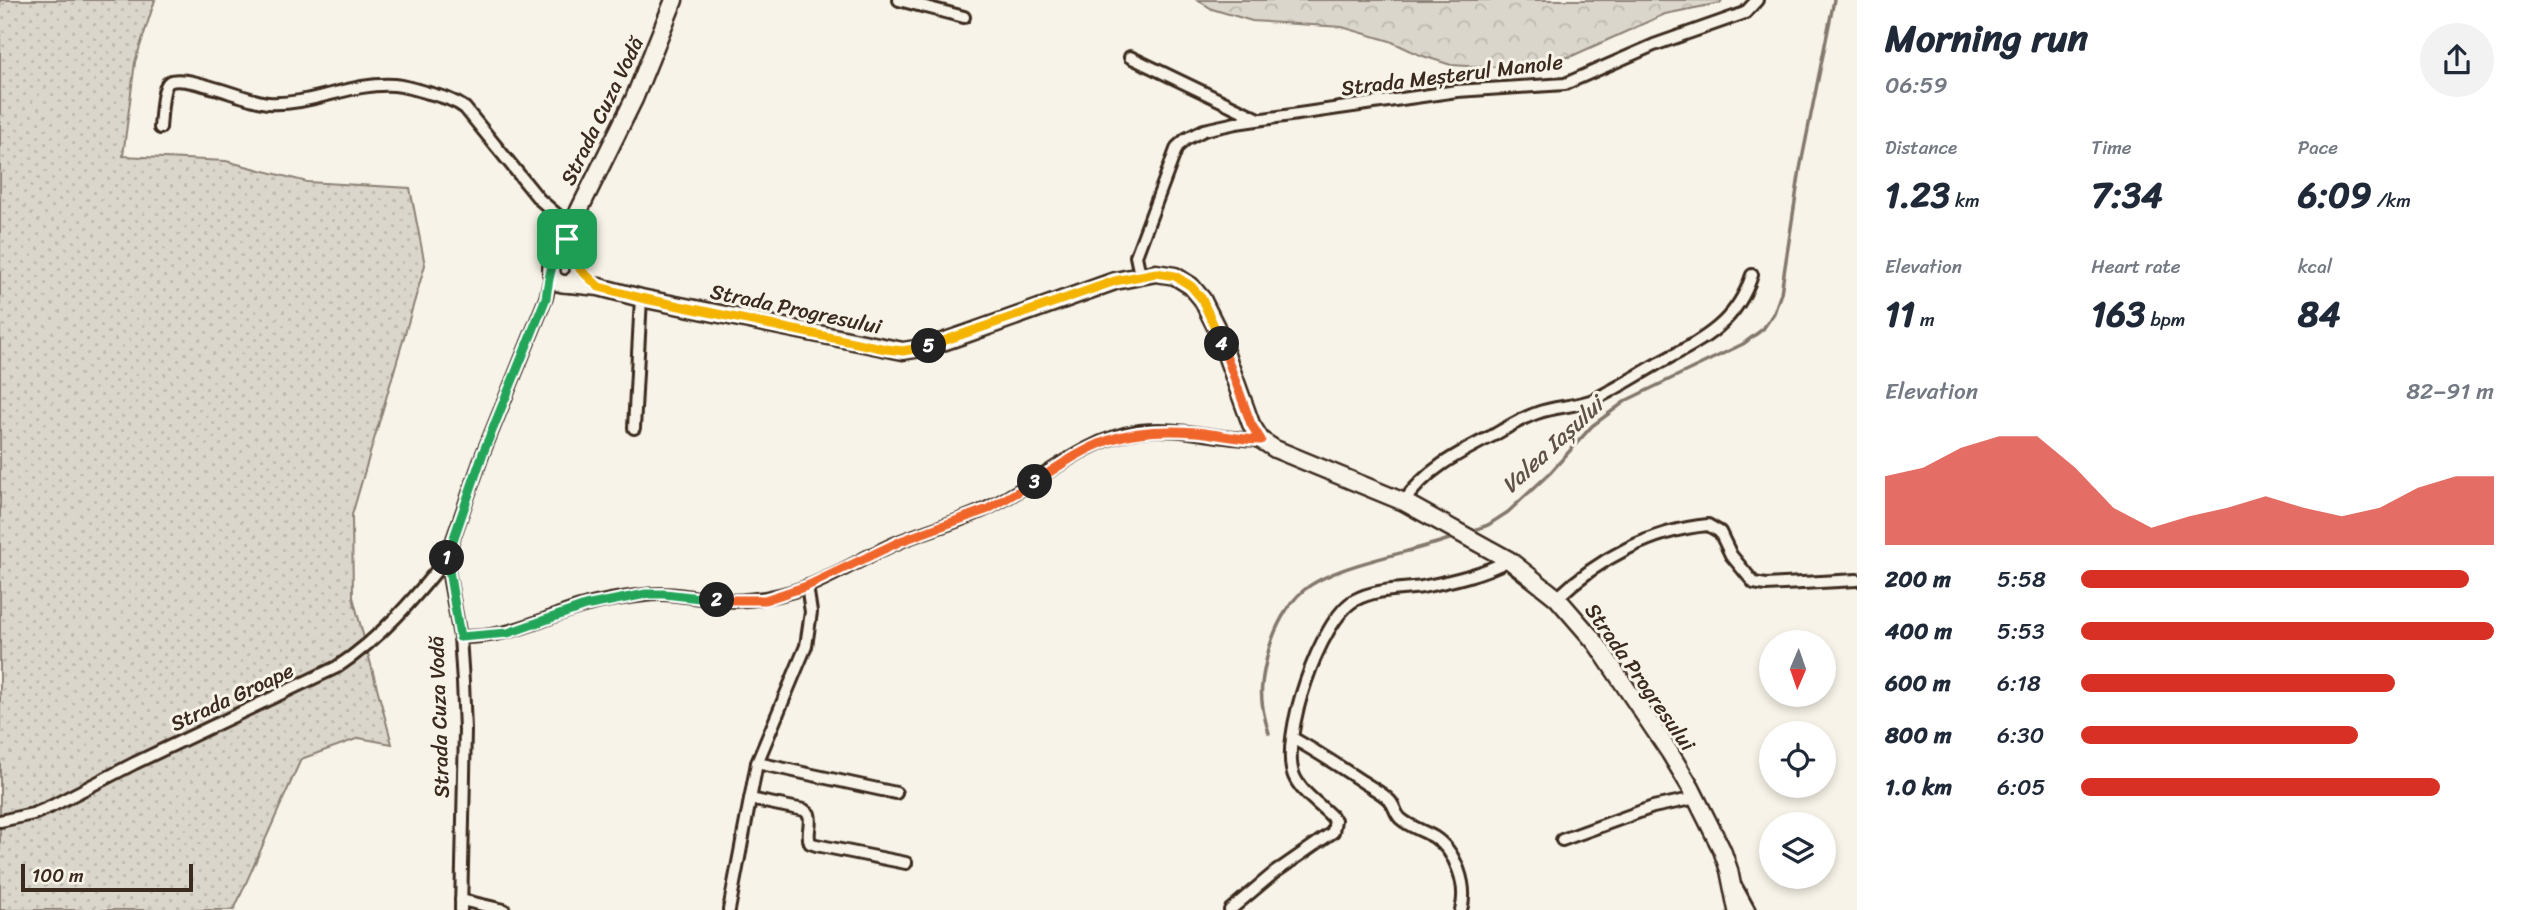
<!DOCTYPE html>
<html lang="en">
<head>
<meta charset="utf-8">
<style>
  :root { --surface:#fff; --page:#f2f2f3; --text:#1f2937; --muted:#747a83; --accent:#d93025 }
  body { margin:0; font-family:Sriracha,sans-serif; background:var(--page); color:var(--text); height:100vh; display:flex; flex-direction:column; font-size:26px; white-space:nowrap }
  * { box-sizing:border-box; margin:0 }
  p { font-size:23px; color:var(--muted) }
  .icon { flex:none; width:38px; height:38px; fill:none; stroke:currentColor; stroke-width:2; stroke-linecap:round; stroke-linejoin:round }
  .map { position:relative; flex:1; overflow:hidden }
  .details { display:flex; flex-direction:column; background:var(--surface); width:665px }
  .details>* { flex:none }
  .needle { width:46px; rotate:182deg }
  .buttons { position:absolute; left:1759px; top:630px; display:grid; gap:14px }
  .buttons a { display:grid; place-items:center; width:77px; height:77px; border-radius:50%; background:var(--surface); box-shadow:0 4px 10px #0003; font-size:35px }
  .scale { position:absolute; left:21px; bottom:18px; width:172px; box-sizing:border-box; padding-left:7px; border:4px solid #3b2a1e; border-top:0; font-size:19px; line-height:24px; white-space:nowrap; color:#3b2a1e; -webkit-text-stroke:5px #f7f3e8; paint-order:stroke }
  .pin { position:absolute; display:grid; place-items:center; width:60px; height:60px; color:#fff; margin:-30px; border-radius:14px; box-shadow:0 4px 10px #0006 }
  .km { position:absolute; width:35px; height:35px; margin:-18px; border-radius:50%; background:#222; color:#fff; font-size:19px; line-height:35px; text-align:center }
  .round { display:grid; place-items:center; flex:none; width:74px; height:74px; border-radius:37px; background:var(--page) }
  .head { display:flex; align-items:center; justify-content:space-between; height:119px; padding:0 28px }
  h1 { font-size:38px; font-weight:700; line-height:52px }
  .metrics { display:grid; grid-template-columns:repeat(3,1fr); gap:10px; height:119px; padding:7px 28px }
  .metrics div { display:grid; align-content:center }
  .metrics b { font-size:35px; font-weight:700 }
  .metrics small { font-size:19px; font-weight:400 }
  .metrics p { font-size:19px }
  .chart { height:196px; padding:14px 28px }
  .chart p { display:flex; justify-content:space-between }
  .chart svg { width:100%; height:126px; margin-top:7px; fill:var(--accent); opacity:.7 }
  ul { padding:0 28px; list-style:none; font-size:23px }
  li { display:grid; grid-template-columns:112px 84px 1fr; align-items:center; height:52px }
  li i { height:18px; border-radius:9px; background:var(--accent) }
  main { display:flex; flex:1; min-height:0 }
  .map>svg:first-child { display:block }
</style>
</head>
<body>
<main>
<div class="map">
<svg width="1857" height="910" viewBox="0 0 1857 910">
  <defs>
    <pattern id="grass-dots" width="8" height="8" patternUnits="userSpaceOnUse" patternTransform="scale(1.75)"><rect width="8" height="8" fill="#dbd6cb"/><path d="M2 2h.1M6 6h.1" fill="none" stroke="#bdb8ae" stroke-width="1.8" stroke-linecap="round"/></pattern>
    <pattern id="forest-crowns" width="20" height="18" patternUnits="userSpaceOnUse" patternTransform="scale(1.75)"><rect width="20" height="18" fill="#dbd6cb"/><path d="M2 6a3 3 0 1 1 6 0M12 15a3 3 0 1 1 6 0" fill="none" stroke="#bdb8ae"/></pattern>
  </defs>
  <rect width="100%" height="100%" fill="#f7f3e8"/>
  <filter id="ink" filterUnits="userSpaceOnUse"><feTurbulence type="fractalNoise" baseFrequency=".0143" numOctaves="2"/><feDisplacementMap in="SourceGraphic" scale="14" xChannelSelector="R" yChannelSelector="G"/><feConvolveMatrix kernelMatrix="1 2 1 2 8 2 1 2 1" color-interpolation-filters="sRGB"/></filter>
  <g filter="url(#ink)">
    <!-- grass -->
    <path fill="url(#grass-dots)" stroke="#8b8074" stroke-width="2" d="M0 0H155L135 62 123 156 226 161 307 182 410 188 425 265 352 515 353 597 392 744 359 738 301 759 234 910H0Z"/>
    <!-- forest -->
    <path fill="url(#forest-crowns)" stroke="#8b8074" stroke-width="2" d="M1198 0H1722L1720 3 1665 14 1572 56 1527 66 1485 67 1451 65 1420 55 1390 41 1342 27 1252 21 1212 9Z"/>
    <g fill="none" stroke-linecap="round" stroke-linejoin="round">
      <!-- stream -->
      <g stroke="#84786c" stroke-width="3.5">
        <path d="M1469 532 1488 525 1508 512 1550 473 1592 426 1627 400 1743 344 1763 329 1774 313 1781 293 1800 169 1834 0"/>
        <path d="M1269 733C1258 698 1260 684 1269 649 1275 628 1287 604 1304 590 1337 563 1413 553 1455 537"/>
      </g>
      <defs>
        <g id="street">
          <path d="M899 0 964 17"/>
          <path d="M1130 57 1259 119"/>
          <path d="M160 128C161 119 162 86 169 82 185 73 246 101 268 103 311 106 351 82 394 85 405 86 415 89 425 92 439 96 453 99 465 108L539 199 570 226"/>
          <path d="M1140 275 1136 256 1177 147 1186 139 1204 130 1236 123 1457 91 1565 84 1654 45 1745 13 1757 0"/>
          <path d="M634 428 641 298"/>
          <path d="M1404 502C1426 469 1459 453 1494 435 1508 427 1522 418 1537 413 1556 406 1576 407 1595 399 1616 389 1636 376 1657 364 1700 341 1736 325 1752 275"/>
          <path d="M1557 598C1598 559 1652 530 1708 525L1720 532 1731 555 1754 583 1766 585 1857 580"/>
          <path d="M460 637C503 637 523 627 562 613 588 603 618 598 645 595 668 592 690 597 713 600 746 603 775 598 806 587 839 574 869 554 901 541 930 529 962 521 990 507 1040 482 1083 439 1140 431 1181 426 1220 440 1261 440"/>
          <path d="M1294 739C1318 752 1340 767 1363 782 1372 788 1383 793 1390 801 1395 806 1395 814 1401 819 1410 827 1424 831 1434 837 1456 851 1468 886 1461 910"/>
          <path d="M757 763 896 793"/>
          <path d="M750 799 804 810 809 814C812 824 806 833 810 843L816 845 906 863"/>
          <path d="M0 821 33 814 50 807 135 763 337 667C381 638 414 599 446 559"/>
          <path d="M1562 840 1653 807 1696 798"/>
          <path d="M1737 888 1749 910"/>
          <path d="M461 900 504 910"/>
          <path d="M461 910 465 730 463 682 460 637 446 559 483 453 546 298 551 276"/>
          <path d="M729 910 757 763 806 646 811 612 807 586"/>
          <path d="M1230 910 1274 873 1333 832 1335 820 1330 815C1318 803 1301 792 1294 776 1279 740 1320 619 1355 600 1375 589 1400 590 1422 587 1452 581 1483 574 1509 560"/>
        </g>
        <g id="secondary">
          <path d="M567 239 573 257 578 262 579 275 570 284C556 285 549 278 552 264L561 255 573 257"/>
          <path d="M555 259 634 99 674 0"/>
          <path d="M570 284 599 287 641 298 903 351 928 347 966 334 1115 281 1156 273 1175 276 1191 286 1202 299 1216 327 1251 424 1261 440 1275 449 1404 502 1509 560 1557 598 1596 643 1670 753 1691 788 1722 850 1729 870 1737 910"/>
        </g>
      </defs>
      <!-- street casing -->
      <use href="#street" stroke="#3b2a1e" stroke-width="16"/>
      <!-- secondary casing -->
      <use href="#secondary" stroke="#3b2a1e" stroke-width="21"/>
      <!-- street -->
      <use href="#street" stroke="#f7f3e8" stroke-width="10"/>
      <!-- secondary -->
      <use href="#secondary" stroke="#f7f3e8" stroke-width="16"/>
    </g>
  </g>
  <g fill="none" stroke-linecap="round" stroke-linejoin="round" filter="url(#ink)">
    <defs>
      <path id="split-1" d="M447 558 483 453 546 298C549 276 552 256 567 239"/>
      <path id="split-2" d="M447 558 460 637 508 633 585 606 646 594H665L717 600"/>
      <path id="split-3" d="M717 600H765L807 586 901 541 988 509 1035 482"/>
      <path id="split-4" d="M1035 482C1094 442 1122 426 1196 432 1219 434 1239 440 1261 440L1251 424 1222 344"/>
      <path id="split-5" d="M929 346 1115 281 1156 273 1175 276 1191 286 1202 299 1222 344"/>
      <path id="split-6" d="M567 239 580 269 599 287 641 298 886 349 903 351 929 346"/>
    </defs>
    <!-- split-1 casing -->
    <use href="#split-1" stroke="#fff" stroke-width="14"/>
    <!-- split-2 casing -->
    <use href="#split-2" stroke="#fff" stroke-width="14"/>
    <!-- split-3 casing -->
    <use href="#split-3" stroke="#fff" stroke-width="14"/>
    <!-- split-4 casing -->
    <use href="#split-4" stroke="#fff" stroke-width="14"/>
    <!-- split-5 casing -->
    <use href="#split-5" stroke="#fff" stroke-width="14"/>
    <!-- split-6 casing -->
    <use href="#split-6" stroke="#fff" stroke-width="14"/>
    <!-- split-1 -->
    <use href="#split-1" stroke="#22a559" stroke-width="9"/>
    <!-- split-2 -->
    <use href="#split-2" stroke="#22a559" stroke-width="9"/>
    <!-- split-3 -->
    <use href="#split-3" stroke="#f0652b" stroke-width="9"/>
    <!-- split-4 -->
    <use href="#split-4" stroke="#f0652b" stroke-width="9"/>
    <!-- split-5 -->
    <use href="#split-5" stroke="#f5b400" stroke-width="9"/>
    <!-- split-6 -->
    <use href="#split-6" stroke="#f5b400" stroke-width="9"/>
  </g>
  <g text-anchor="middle" stroke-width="6" stroke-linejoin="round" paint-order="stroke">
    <!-- street labels -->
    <g font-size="21" fill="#3b2a1e" stroke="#f7f3e8">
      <text transform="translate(1452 75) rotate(-7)" y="7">Strada Meșterul Manole</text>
      <text transform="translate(602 111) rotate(-64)" y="7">Strada Cuza Vodă</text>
      <text transform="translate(796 309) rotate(12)" y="7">Strada Progresului</text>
      <text transform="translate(1640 677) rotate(55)" y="7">Strada Progresului</text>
      <text transform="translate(232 697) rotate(-25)" y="7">Strada Groape</text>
      <text transform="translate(439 717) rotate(-92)" y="7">Strada Cuza Vodă</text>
    </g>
    <!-- water labels -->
    <g font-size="23" font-style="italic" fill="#5f5145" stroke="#f7f3e8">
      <text transform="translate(1552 445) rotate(-43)" y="8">Valea Iașului</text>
    </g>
  </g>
</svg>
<div class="buttons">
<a><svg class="needle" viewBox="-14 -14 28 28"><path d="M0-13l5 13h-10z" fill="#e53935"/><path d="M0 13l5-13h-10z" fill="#747a83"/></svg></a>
<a><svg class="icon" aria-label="locate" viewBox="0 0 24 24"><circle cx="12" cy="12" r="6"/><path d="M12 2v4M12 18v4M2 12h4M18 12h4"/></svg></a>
<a><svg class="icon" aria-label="layers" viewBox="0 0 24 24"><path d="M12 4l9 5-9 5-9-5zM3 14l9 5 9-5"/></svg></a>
</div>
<div class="scale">100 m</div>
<div class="pin" style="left:567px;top:239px;background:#1e9e55"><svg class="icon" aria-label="arrive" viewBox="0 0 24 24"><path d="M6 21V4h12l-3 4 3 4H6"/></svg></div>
<b class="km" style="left:447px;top:558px">1</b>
<b class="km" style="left:717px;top:600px">2</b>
<b class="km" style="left:1035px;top:482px">3</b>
<b class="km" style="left:1222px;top:344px">4</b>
<b class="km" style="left:929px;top:346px">5</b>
</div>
<section class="details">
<div class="head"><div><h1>Morning run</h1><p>06:59</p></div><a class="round"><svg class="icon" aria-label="share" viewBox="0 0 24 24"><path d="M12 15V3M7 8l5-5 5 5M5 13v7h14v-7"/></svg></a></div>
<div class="metrics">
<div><p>Distance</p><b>1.23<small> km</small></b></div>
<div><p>Time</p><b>7:34</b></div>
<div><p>Pace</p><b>6:09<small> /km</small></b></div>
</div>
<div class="metrics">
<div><p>Elevation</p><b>11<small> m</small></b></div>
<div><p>Heart rate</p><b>163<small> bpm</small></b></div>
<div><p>kcal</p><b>84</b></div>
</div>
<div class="chart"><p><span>Elevation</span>82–91 m</p>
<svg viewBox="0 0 160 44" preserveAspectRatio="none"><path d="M0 44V20L10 17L20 10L30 6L40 6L50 17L60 31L70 38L80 34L90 31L100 27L110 31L120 34L130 31L140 24L150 20L160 20V44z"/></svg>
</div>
<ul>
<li><b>200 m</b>5:58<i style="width:94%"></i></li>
<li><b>400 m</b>5:53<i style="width:100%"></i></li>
<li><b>600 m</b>6:18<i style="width:76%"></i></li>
<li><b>800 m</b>6:30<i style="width:67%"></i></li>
<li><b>1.0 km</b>6:05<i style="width:87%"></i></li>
</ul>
</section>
</main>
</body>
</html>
